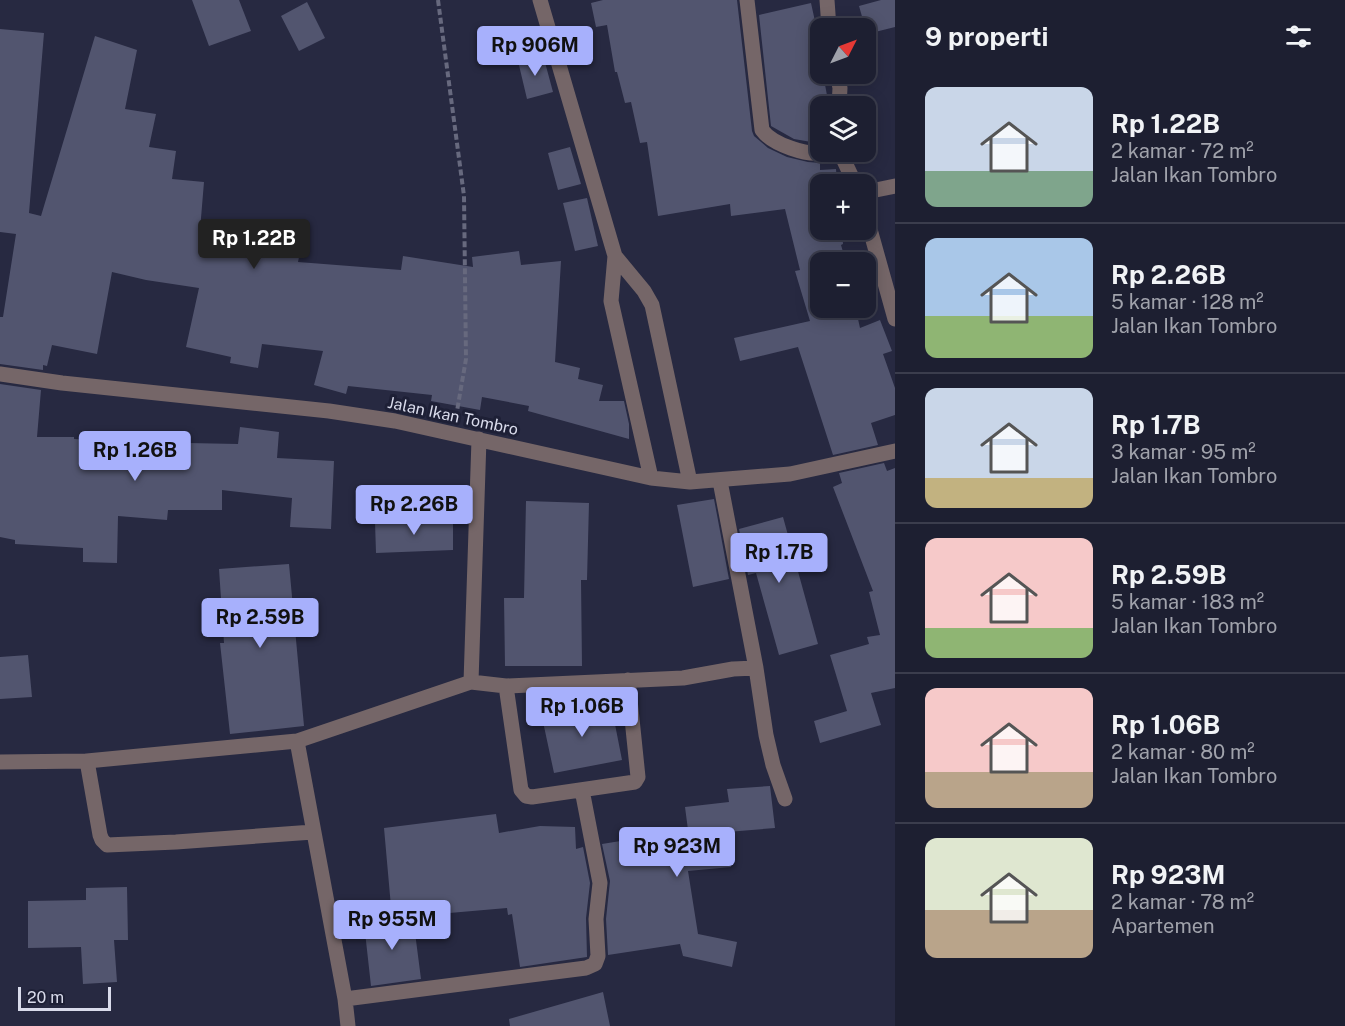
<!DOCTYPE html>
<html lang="id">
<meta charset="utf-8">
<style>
:root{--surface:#1d1f31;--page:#2a2c3d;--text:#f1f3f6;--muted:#a0a2ab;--line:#3b3d4d;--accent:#a7b0fc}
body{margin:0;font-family:"Public Sans",sans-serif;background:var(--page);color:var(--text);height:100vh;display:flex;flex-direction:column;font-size:22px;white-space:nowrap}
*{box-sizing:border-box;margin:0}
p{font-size:20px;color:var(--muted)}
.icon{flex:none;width:33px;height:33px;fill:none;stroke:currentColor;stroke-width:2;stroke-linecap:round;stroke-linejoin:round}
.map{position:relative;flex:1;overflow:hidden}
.side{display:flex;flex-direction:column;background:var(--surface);width:450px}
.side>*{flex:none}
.needle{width:39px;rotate:48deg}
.fabs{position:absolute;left:810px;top:18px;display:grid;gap:12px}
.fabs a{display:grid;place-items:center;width:66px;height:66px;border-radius:12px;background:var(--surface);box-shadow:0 3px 15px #0003,0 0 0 2px var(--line);font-size:30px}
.scale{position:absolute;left:18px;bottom:15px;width:93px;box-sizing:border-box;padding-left:6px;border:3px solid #d9dbeb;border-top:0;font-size:16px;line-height:21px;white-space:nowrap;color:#d9dbeb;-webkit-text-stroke:4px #1e2036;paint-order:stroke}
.price{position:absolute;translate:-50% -51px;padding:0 14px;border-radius:6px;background:var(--accent);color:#111;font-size:20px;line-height:39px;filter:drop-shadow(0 2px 3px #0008)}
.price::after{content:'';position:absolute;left:50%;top:36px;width:18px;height:14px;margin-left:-9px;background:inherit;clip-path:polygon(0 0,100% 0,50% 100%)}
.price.current{background:#222;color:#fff}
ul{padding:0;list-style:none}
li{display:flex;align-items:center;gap:18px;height:150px;padding:0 30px}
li+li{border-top:2px solid var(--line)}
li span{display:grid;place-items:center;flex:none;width:168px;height:120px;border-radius:12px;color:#555}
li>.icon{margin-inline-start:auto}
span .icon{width:72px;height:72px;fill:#fffc;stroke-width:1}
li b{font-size:26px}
h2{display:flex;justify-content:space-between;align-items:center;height:72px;padding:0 30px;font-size:26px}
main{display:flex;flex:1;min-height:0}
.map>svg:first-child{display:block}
.building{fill:#52556f}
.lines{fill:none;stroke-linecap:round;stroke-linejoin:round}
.path{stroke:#67697e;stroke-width:4;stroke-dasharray:6 3;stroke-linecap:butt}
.minor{stroke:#756668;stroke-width:15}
.labels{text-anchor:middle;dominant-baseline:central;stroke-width:6;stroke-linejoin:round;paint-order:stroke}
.street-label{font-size:16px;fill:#d9dbeb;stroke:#1e2036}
</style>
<main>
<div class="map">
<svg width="895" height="1026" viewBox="0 0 895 1026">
<rect width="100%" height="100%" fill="#272941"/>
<!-- building -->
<path class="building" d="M 192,0 L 239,0 L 251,31 L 209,46 Z
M 603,0 L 737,0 L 752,131 L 754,136 L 768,148 L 787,157 L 808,162 L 820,163 L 820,170 L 836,169 L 837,184 L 820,184 L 820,230 L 842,230 L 843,244 L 841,245 L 846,262 L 820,262 L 820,308 L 853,308 L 856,310 L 860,328 L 880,320 L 892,351 L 883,354 L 895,388 L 895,415 L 871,423 L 878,445 L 833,455 L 798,347 L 740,361 L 734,338 L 810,321 L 795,271 L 800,270 L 785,209 L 731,216 L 730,204 L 658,216 L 647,142 L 640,143 L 631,102 L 625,103 L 617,72 L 615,72 L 607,25 L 596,27 L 591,3 Z
M 881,0 L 895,0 L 895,27 L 867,34 L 859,6 Z
M 307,2 L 325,38 L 299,51 L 281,16 Z
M 811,3 L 820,44 L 818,44 L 820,74 L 823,74 L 829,106 L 820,106 L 820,143 L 817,143 L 794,139 L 771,126 L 759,15 Z
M 0,29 L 44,33 L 29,213 L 41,216 L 95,36 L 137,50 L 125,109 L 156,114 L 149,147 L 176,151 L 172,179 L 204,182 L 199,242 L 299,257 L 298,262 L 401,270 L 403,256 L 473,267 L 472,257 L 519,251 L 521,265 L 561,261 L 555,362 L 580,368 L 578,379 L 603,385 L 599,401 L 624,401 L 629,424 L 629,439 L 528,411 L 529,406 L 482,397 L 480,410 L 431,401 L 432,395 L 348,386 L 346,394 L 314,385 L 323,351 L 262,344 L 258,368 L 230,363 L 231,357 L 186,347 L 199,288 L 146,280 L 112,272 L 97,354 L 52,345 L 47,366 L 43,365 L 43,370 L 0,364 L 0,317 L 3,317 L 16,234 L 0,232 Z
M 543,55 L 553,92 L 527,99 L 518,61 Z
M 570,147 L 581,184 L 558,190 L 548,153 Z
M 587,198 L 598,246 L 575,251 L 563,203 Z
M 0,384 L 41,390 L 37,437 L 74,437 L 74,439 L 122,442 L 121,455 L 188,460 L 188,443 L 238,444 L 240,427 L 279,432 L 277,458 L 334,461 L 331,529 L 290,527 L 292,498 L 222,490 L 222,510 L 168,510 L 167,520 L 118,516 L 117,563 L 83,562 L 83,548 L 15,544 L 15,540 L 0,537 Z
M 884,463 L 887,471 L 895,468 L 895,688 L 871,693 L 881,725 L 820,743 L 814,721 L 847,711 L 830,655 L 869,644 L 867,637 L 880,635 L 869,592 L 873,591 L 833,487 L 842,483 L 839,473 Z
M 714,499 L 729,579 L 693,587 L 677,505 Z
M 526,501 L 589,503 L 587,580 L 581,580 L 582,666 L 505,666 L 504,598 L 524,598 Z
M 783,517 L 818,644 L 779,655 L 756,573 L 748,575 L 739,529 Z
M 453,519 L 453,550 L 376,553 L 375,522 Z
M 289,564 L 304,726 L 230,734 L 220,643 L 224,643 L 219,569 Z
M 28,655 L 32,697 L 0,699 L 0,657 Z
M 611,704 L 622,760 L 554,773 L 542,717 Z
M 770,786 L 775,828 L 727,832 L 731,867 L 688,871 L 698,934 L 737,942 L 732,967 L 683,956 L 680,944 L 608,955 L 606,919 L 610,881 L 602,844 L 688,830 L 685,807 L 729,802 L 727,789 Z
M 496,814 L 499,833 L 540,826 L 575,827 L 576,849 L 583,847 L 590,883 L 586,918 L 587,957 L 520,967 L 512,914 L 508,915 L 507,908 L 392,918 L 384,828 Z
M 127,887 L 128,940 L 114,940 L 117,982 L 83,984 L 81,947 L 28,948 L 28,901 L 86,900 L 86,888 Z
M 413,917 L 421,979 L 371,986 L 364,923 Z
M 603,992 L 610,1026 L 510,1026 L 509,1019 Z"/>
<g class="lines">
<!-- path -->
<path class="path" d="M 438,0 L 464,196 L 466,359 L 457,411"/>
<!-- minor -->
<path class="minor" d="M 540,0 L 615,256 L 611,301 L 651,478
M 747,0 L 762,130 C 772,144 808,157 825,152
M 827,0 L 829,28
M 837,74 L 840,88 L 839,106
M 840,152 L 855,184
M 866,192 L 895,186
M 866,215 L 895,319
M 615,256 L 644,291 L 652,305 L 690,482
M 0,374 L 62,383 L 329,411 L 395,421 L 651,478 L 690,482 L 790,474 L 895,451
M 756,668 L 766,735 L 773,765 L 785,799
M 471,682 L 479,439
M 506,686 L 521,790 L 526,796 L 532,797 L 635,782 L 638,777 L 628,680
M 297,741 L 345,999 L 348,1026
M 87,761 L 100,835 L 102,840 L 107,845 L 176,842 L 313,832
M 0,762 L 87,761 L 297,741 L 471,682 L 506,686 L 683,678 L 733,669 L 756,668 L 720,481
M 345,999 L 586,968 L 595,964 L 598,956 L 596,919 L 600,883 L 582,790"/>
</g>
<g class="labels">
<!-- street labels -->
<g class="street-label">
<text transform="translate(453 416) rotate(12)">Jalan Ikan Tombro</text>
</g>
</g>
</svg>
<div class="fabs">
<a><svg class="needle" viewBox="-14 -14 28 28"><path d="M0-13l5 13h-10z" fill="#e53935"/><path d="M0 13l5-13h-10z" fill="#a0a2ab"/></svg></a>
<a><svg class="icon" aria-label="layers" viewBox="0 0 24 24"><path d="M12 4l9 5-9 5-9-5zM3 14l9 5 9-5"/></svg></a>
<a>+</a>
<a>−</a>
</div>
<div class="scale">20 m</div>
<b class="price" style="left:535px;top:77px">Rp 906M</b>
<b class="price current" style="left:254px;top:270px">Rp 1.22B</b>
<b class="price" style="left:135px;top:482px">Rp 1.26B</b>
<b class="price" style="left:414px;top:536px">Rp 2.26B</b>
<b class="price" style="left:779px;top:584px">Rp 1.7B</b>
<b class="price" style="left:260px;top:649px">Rp 2.59B</b>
<b class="price" style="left:582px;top:738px">Rp 1.06B</b>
<b class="price" style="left:677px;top:878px">Rp 923M</b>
<b class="price" style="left:392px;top:951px">Rp 955M</b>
</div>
<section class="side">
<h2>9 properti<svg class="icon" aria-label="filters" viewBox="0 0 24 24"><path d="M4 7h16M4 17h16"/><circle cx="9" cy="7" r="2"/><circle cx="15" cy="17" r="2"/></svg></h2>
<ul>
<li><span style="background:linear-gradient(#c9d6e8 70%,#7fa58c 0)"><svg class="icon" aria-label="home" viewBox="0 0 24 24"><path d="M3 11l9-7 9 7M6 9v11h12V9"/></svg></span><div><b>Rp 1.22B</b><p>2 kamar · 72 m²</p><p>Jalan Ikan Tombro</p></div></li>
<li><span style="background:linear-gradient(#a9c7e8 65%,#8fb573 0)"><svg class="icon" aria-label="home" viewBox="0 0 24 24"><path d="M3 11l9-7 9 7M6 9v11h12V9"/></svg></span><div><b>Rp 2.26B</b><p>5 kamar · 128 m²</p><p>Jalan Ikan Tombro</p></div></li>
<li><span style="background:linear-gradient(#c9d6e8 75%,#c2b280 0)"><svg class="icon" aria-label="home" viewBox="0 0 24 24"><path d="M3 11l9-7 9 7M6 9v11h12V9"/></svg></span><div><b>Rp 1.7B</b><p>3 kamar · 95 m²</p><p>Jalan Ikan Tombro</p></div></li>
<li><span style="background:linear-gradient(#f6c9c9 75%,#8fb573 0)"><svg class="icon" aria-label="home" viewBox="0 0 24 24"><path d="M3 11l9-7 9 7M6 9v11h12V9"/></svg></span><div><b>Rp 2.59B</b><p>5 kamar · 183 m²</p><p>Jalan Ikan Tombro</p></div></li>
<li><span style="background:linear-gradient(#f6c9c9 70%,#b9a48a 0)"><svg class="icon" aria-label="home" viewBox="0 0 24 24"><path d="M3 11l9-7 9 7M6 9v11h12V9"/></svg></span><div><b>Rp 1.06B</b><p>2 kamar · 80 m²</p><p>Jalan Ikan Tombro</p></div></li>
<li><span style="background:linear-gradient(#dfe7d0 60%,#b9a48a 0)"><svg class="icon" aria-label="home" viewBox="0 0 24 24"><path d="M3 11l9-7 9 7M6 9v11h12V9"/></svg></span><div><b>Rp 923M</b><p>2 kamar · 78 m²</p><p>Apartemen</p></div></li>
</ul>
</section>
</main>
